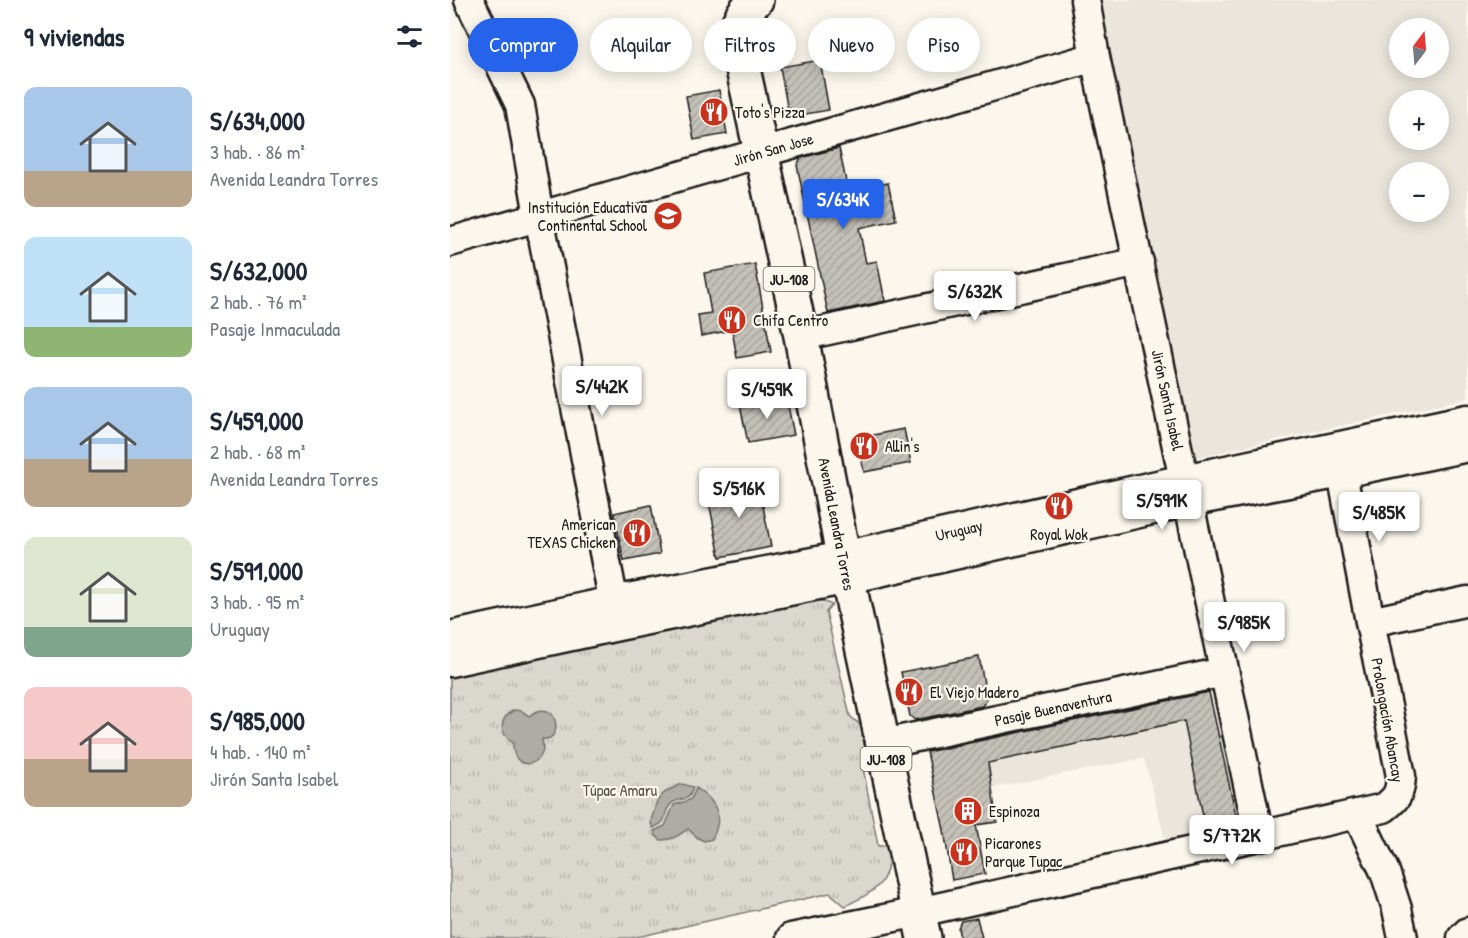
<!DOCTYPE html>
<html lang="es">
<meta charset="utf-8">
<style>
:root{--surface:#fff;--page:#f6f6f7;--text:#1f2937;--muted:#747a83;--accent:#2563eb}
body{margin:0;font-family:"Patrick Hand",sans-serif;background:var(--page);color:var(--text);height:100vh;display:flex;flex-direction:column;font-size:22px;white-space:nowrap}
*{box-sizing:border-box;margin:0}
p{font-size:20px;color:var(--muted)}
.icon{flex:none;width:33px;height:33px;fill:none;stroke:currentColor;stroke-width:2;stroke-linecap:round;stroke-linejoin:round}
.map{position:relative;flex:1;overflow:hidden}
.drawer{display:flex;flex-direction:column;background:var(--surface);width:450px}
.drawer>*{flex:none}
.guide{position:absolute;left:18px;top:18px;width:570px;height:54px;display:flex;gap:12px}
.needle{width:39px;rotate:16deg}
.controls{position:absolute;left:939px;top:18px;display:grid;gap:12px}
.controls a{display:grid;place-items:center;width:60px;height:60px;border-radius:50%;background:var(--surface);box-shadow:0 3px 15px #0003;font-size:30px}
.price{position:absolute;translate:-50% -51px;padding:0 14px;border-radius:6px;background:#fff;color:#222;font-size:20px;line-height:39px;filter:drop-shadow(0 2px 3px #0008)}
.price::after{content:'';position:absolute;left:50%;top:36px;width:18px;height:14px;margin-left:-9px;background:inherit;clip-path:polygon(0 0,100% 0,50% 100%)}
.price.active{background:var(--accent);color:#fff}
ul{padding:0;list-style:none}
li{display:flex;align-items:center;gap:18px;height:150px;padding:0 24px}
li span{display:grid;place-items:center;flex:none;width:168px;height:120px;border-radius:12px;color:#555}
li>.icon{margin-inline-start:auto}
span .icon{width:72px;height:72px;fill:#fffc;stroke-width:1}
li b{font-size:26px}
h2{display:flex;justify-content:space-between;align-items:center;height:72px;padding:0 24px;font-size:26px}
.pill{padding:0 21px;border-radius:27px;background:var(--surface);box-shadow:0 3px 15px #0003;font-size:21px;line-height:54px}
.pill.active{background:var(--accent);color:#fff}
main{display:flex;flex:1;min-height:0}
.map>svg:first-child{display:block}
.built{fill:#eae6dc;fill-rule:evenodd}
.grass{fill:url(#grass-tufts);stroke:#7b7a75;stroke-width:1.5}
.water{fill:#afaca5;stroke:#74726e;stroke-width:1.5}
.building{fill:url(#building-hatch);stroke:#1c1c1c;stroke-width:1.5}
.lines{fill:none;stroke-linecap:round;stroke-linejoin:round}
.minor-casing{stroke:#1c1c1c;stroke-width:33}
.major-casing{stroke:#1c1c1c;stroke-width:38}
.minor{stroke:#fbf7ec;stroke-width:28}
.major{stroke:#fbf7ec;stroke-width:33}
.labels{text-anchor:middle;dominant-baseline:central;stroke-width:4.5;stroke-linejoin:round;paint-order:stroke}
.shield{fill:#fbf7ec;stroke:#5f5e5a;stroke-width:1.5}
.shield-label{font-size:15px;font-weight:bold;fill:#1c1c1c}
.poi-label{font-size:16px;fill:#1c1c1c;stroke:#fbf7ec;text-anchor:start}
.street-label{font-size:16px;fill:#1c1c1c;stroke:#fbf7ec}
.park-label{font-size:16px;fill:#555451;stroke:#fbf7ec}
</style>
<main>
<section class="drawer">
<h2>9 viviendas<svg class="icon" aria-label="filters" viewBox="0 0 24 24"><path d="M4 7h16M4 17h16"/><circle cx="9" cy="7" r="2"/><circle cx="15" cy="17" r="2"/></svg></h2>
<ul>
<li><span style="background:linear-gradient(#a9c7e8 70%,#b9a48a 0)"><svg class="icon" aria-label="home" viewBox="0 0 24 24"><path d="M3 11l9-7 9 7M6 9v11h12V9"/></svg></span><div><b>S/634,000</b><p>3 hab. · 86 m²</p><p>Avenida Leandra Torres</p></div></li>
<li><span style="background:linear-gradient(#bfe0f5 75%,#8fb573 0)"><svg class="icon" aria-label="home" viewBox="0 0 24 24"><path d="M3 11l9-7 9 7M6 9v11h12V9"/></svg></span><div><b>S/632,000</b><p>2 hab. · 76 m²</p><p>Pasaje Inmaculada</p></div></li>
<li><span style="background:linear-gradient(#a9c7e8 60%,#b9a48a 0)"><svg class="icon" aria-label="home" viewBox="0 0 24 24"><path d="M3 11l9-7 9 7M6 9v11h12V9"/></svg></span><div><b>S/459,000</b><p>2 hab. · 68 m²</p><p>Avenida Leandra Torres</p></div></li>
<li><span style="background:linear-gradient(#dfe7d0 75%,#7fa58c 0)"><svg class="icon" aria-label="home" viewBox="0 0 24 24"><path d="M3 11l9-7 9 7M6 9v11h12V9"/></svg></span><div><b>S/591,000</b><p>3 hab. · 95 m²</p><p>Uruguay</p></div></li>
<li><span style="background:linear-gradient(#f6c9c9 60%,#b9a48a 0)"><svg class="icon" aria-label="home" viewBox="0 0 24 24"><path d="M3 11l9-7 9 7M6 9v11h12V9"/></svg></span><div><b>S/985,000</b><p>4 hab. · 140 m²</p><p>Jirón Santa Isabel</p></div></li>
</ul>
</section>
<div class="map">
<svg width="1018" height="938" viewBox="0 0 1018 938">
<defs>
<pattern id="grass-tufts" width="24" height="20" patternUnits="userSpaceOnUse" patternTransform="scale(1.5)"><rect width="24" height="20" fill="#dad7ce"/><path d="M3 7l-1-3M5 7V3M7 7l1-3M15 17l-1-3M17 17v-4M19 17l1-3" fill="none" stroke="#bab8b0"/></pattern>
<pattern id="building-hatch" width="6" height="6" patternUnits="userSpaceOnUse" patternTransform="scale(1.5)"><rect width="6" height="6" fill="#c3c0b8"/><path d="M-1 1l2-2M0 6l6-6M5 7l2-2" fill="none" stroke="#a7a49e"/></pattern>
</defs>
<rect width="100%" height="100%" fill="#fbf7ec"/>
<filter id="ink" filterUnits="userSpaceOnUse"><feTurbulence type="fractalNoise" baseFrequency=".0167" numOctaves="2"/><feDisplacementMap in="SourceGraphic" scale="12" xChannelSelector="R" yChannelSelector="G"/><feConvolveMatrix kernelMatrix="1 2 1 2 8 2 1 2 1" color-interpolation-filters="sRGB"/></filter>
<g filter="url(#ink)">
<!-- built -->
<path class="built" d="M 645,0 L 1018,0 L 1018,398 L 739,459 ZM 950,28 L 988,28 L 988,68 L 950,68 ZM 950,100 L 988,100 L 988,140 L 950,140 ZM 950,172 L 988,172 L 988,212 L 950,212 Z
M 757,682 L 787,820 L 781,828 L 715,839 L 694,758 L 487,799 L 475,742 Z"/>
<!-- grass -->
<path class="grass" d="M 363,597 L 382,605 L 376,612 L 400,716 L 416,730 L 420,751 L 413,768 L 428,846 L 439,846 C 440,884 427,890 395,906 L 380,893 L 183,938 L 0,938 L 0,676 Z"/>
<!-- water -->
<path class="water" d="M 64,710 C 71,710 74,712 79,716 C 107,694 116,742 92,739 C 92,742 93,746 93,749 C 91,767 62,772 63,743 C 49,733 48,719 64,710 Z
M 232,784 L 243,787 C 239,805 229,795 220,805 C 211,815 221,820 203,828 C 200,823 201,820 203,814 C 207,795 215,791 232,784 Z
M 246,788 C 267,801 274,817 262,839 L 254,841 L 248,838 L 238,829 C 227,836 226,839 211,840 L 206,836 L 204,831 L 215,826 L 224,805 C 237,800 241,804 246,788 Z"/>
<!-- building -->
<path class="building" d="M 370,60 L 379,110 L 350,115 L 337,106 L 330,67 Z
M 269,90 L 277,134 L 244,140 L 236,96 Z
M 389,148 L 398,191 L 438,183 L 446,220 L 409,228 L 416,263 L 427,261 L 435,301 L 378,313 L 347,165 L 351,158 Z
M 305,264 L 321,352 L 287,358 L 282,330 L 251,336 L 248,315 L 261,313 L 254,273 Z
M 336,396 L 344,435 L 298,443 L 290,405 Z
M 454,429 L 461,463 L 414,472 L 407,438 Z
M 308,481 L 321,547 L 270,557 L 257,492 Z
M 201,505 L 210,554 L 174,561 L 164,513 Z
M 529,657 L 537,699 L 532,706 L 465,720 L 460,716 L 451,672 Z
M 759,692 L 787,820 L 783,825 L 756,831 L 734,721 L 538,763 L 547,822 L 526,825 L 535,874 L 502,880 L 494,830 L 477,752 Z
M 527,918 L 532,938 L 510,938 L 508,928 L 511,921 Z"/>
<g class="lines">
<!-- minor casing -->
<g class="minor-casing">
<path id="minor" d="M 19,0 L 70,105 L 89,216 L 167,619
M 635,0 L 645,57 L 809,836
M 0,242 L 645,57
M 351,336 L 689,262
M 892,473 L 920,622
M 0,636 L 163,601 L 393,556 L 734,479 L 1018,419
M 0,662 L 168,626 L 398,579 L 738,502 L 892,473 L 1018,447
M 433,744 L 774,672
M 907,814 L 935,872 L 947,909 L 953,938
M 341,938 L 469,912 L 934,808 C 947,798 950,794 951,776 L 920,622 L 1018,601
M 1012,938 L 1018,932"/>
</g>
<!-- major casing -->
<g class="major-casing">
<path id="major" d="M 306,0 C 295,9 290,18 285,32 L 351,336 L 393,556 L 474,938"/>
</g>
<!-- minor -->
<use href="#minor" class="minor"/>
<!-- major -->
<use href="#major" class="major"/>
</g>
</g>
<!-- icons -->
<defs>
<g id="restaurant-disc" transform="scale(1.5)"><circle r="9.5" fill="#c8321e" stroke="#fbf7ec"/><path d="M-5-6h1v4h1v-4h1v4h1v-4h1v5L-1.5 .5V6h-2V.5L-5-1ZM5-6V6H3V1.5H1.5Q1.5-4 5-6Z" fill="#fff"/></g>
<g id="school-disc" transform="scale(1.5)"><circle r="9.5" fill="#c8321e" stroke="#fbf7ec"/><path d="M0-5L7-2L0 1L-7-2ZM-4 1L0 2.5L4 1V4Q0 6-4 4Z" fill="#fff"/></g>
<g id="building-disc" transform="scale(1.5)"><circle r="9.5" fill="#c8321e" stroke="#fbf7ec"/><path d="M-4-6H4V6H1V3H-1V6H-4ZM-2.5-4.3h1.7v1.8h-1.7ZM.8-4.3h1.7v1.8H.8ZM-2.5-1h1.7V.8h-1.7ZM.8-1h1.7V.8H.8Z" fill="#fff"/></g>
</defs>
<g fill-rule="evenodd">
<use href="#restaurant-disc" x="264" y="112"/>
<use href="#school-disc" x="218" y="216"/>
<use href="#restaurant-disc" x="282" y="320"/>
<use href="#restaurant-disc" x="414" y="446"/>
<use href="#restaurant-disc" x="609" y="506"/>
<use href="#restaurant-disc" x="187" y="533"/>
<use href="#restaurant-disc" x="459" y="692"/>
<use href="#building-disc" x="518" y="811"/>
<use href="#restaurant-disc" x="514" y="852"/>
</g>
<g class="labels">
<!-- shield labels -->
<g class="shield">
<rect x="313.5" y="267" width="51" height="24" rx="4.5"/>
<rect x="410.5" y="747" width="51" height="24" rx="4.5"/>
</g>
<g class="shield-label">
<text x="339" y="279">JU-108</text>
<text x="436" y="759">JU-108</text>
</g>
<!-- poi labels -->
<g class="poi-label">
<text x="285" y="112">Toto's Pizza</text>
<text x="197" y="207" text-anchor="end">Institución Educativa<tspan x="197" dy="18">Continental School</tspan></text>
<text x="303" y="320">Chifa Centro</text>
<text x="435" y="446">Allin's</text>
<text x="166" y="524" text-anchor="end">American<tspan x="166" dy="18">TEXAS Chicken</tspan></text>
<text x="609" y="534" text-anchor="middle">Royal Wok</text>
<text x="480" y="692">El Viejo Madero</text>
<text x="539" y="811">Espinoza</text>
<text x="535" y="843">Picarones<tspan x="535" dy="18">Parque Tupac</tspan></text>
</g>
<!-- street labels -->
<g class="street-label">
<text transform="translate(323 149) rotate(-16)">Jirón San Jose</text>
<text transform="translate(718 400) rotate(78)">Jirón Santa Isabel</text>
<text transform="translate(387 524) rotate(79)">Avenida Leandra Torres</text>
<text transform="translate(509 530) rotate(-13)">Uruguay</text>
<text transform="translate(603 708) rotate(-12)">Pasaje Buenaventura</text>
<text transform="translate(938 720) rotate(80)">Prolongación Abancay</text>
</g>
<!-- park labels -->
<g class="park-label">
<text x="170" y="790">Túpac Amaru</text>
</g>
</g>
</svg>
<div class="controls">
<a><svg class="needle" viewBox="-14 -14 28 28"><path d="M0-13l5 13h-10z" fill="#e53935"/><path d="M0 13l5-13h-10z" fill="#747a83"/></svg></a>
<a>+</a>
<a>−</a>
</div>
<b class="price active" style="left:393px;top:230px">S/634K</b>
<b class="price" style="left:525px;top:322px">S/632K</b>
<b class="price" style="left:152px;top:417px">S/442K</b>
<b class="price" style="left:317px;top:420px">S/459K</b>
<b class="price" style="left:289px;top:519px">S/516K</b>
<b class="price" style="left:712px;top:531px">S/591K</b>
<b class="price" style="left:929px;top:543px">S/485K</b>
<b class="price" style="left:794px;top:653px">S/985K</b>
<b class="price" style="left:782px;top:866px">S/772K</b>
<div class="guide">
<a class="pill active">Comprar</a>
<a class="pill">Alquilar</a>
<a class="pill">Filtros</a>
<a class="pill">Nuevo</a>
<a class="pill">Piso</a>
</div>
</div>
</main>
